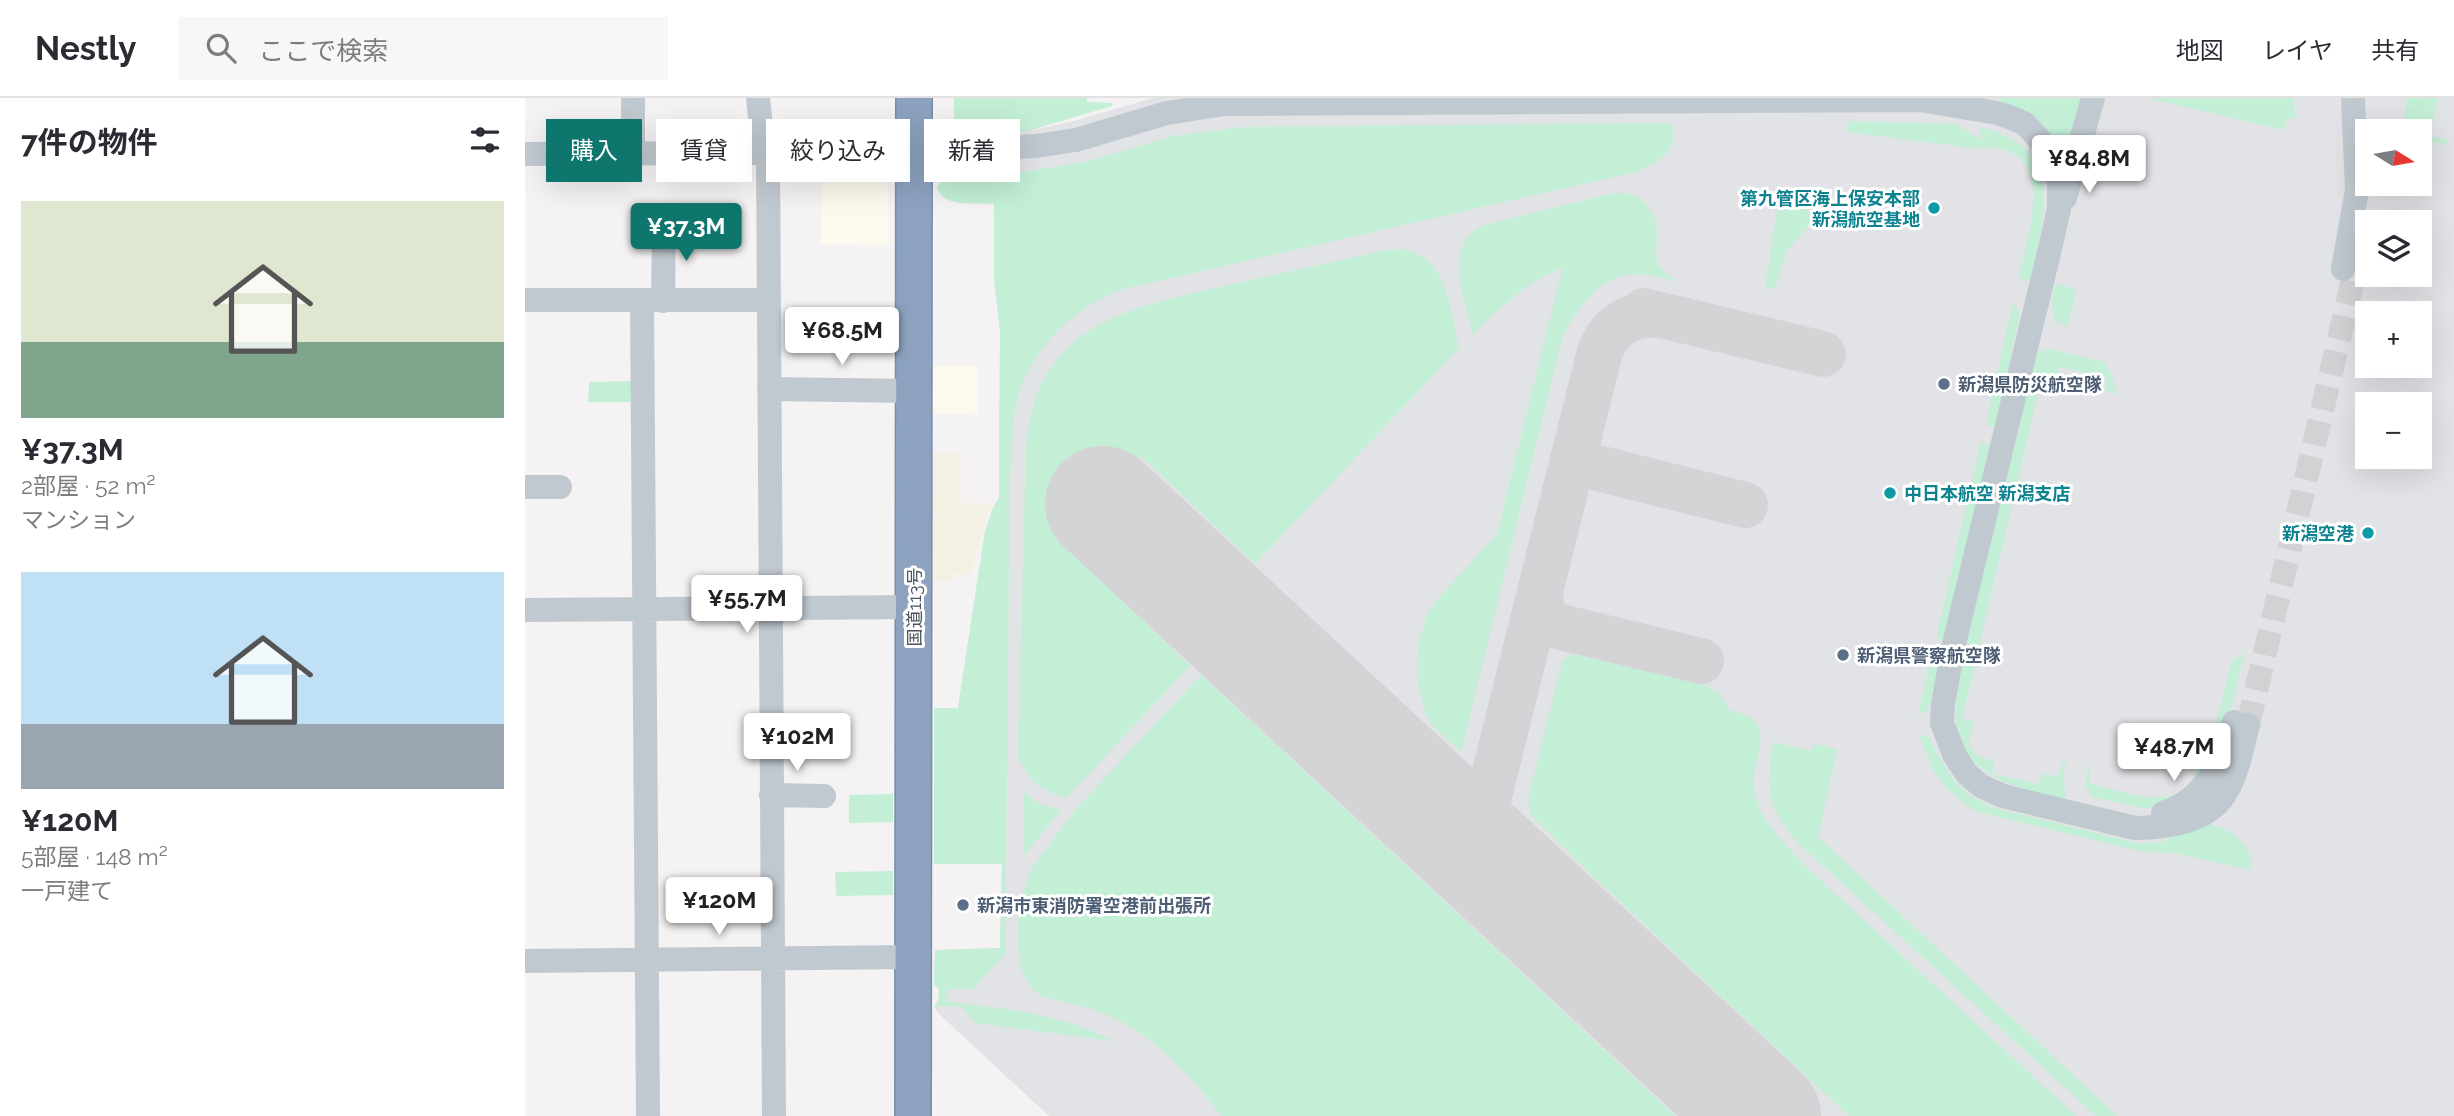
<!DOCTYPE html>
<html lang="ja">
<meta charset="utf-8">
<style>
:root{--surface:#fff;--page:#f7f7f7;--text:#2b2b33;--muted:#7c7c81;--line:#e1e1e2;--accent:#0f766e}
body{margin:0;font-family:Raleway,"Noto Sans JP",sans-serif;background:var(--page);color:var(--text);height:100vh;display:flex;flex-direction:column;font-size:26px;white-space:nowrap}
*{box-sizing:border-box;margin:0}
p{font-size:23px;color:var(--muted)}
.icon{flex:none;width:38px;height:38px;fill:none;stroke:currentColor;stroke-width:2;stroke-linecap:round;stroke-linejoin:round}
.map{position:relative;flex:1;overflow:hidden}
.sheet{display:flex;flex-direction:column;background:var(--surface);width:525px}
.sheet>*{flex:none}
.banner{position:absolute;left:21px;top:21px;width:665px;height:63px;display:flex;gap:14px}
.needle{width:46px;rotate:101deg}
.tools{position:absolute;left:1830px;top:21px;display:grid;gap:14px}
.tools a{display:grid;place-items:center;width:77px;height:77px;border-radius:0px;background:var(--surface);box-shadow:0 7px 28px #0002;font-size:35px}
.price{position:absolute;translate:-50% -60px;padding:0 16px;border-radius:7px;background:#fff;color:#222;font-size:23px;line-height:46px;filter:drop-shadow(0 2px 4px #0008)}
.price::after{content:'';position:absolute;left:50%;top:42px;width:21px;height:16px;margin-left:-10px;background:inherit;clip-path:polygon(0 0,100% 0,50% 100%)}
.price.active{background:var(--accent);color:#fff}
ul{padding:0;list-style:none}
li{display:grid;align-content:center;gap:14px;height:371px;padding:0 21px}
li span{display:grid;place-items:center;height:217px;border-radius:0px;color:#555}
li>.icon{margin-inline-start:auto}
span .icon{width:126px;height:126px;fill:#fffc;stroke-width:1}
li b{font-size:30px}
h2{display:flex;justify-content:space-between;align-items:center;height:84px;padding:0 21px;font-size:30px}
.pill{padding:0 24px;border-radius:0px;background:var(--surface);box-shadow:0 7px 28px #0002;font-size:24px;line-height:63px}
.pill.active{background:var(--accent);color:#fff}
header{display:flex;align-items:center;gap:42px;box-sizing:border-box;height:98px;padding:0 35px;background:var(--surface);border-bottom:2px solid var(--line)}
header strong{font-size:33px}
nav{display:flex;gap:38px;margin-inline-start:auto;font-size:24px}
.search{width:490px;height:63px;background:var(--page);display:flex;align-items:center;gap:18px;box-sizing:border-box;padding:0 24px;border-radius:0px;color:var(--muted);font-size:26px}
main{display:flex;flex:1;min-height:0}
.map>svg:first-child{display:block}
.commercial{fill:#fcf9ee}
.airport{fill:#e1e3e6;fill-rule:evenodd}
.green{fill:#c3efd6}
.sand{fill:#f4f0e4}
.lines{fill:none;stroke-linecap:round;stroke-linejoin:round}
.taxiway{stroke:#d4d4d7;stroke-width:46}
.runway{stroke:#d4d4d7;stroke-width:116}
.minor-tunnel{stroke:#d2d2d5;stroke-width:24;stroke-dasharray:24 12;stroke-linecap:butt}
.highway-casing{stroke:#778dab;stroke-width:38}
.minor{stroke:#c1c9d0;stroke-width:24}
.highway{stroke:#8ca2bf;stroke-width:35}
.culture-dot{fill:#0f9aa8;stroke:#fff;stroke-width:2.5}
.service-dot{fill:#5c6f8a;stroke:#fff;stroke-width:2.5}
.labels{text-anchor:middle;dominant-baseline:central;stroke-width:6;stroke-linejoin:round;paint-order:stroke}
.culture-label{font-size:18px;font-weight:bold;fill:#0d838f;stroke:#fff;text-anchor:end}
.service-label{font-size:18px;font-weight:bold;fill:#4e5e75;stroke:#fff;text-anchor:start}
.street-label{font-size:18px;fill:#4a545f;stroke:#fff}
</style>
<header>
<strong>Nestly</strong>
<div class="search"><svg class="icon" aria-label="search" viewBox="0 0 24 24"><circle cx="10" cy="10" r="6"/><path d="M15 15l6 6"/></svg>ここで検索</div>
<nav><a>地図</a><a>レイヤ</a><a>共有</a></nav>
</header>
<main>
<section class="sheet">
<h2>7件の物件<svg class="icon" aria-label="filters" viewBox="0 0 24 24"><path d="M4 7h16M4 17h16"/><circle cx="9" cy="7" r="2"/><circle cx="15" cy="17" r="2"/></svg></h2>
<ul>
<li><span style="background:linear-gradient(#dfe7d0 65%,#7fa58c 0)"><svg class="icon" aria-label="home" viewBox="0 0 24 24"><path d="M3 11l9-7 9 7M6 9v11h12V9"/></svg></span><div><b>¥37.3M</b><p>2部屋 · 52 m²</p><p>マンション</p></div></li>
<li><span style="background:linear-gradient(#bfe0f5 70%,#9aa5b1 0)"><svg class="icon" aria-label="home" viewBox="0 0 24 24"><path d="M3 11l9-7 9 7M6 9v11h12V9"/></svg></span><div><b>¥120M</b><p>5部屋 · 148 m²</p><p>一戸建て</p></div></li>
</ul>
</section>
<div class="map">
<svg width="1929" height="1018" viewBox="0 0 1929 1018">
<rect width="100%" height="100%" fill="#f4f2f2"/>
<!-- commercial -->
<path class="commercial" d="M 297,76 L 363,77 L 364,147 L 296,146 Z
M 400,268 L 453,268 L 453,315 L 400,316 Z"/>
<!-- airport -->
<path class="airport" d="M 628,0 L 1929,0 L 1929,1018 L 524,1018 L 414,916 L 409,909 L 414,900 L 414,892 L 409,886 L 410,852 L 475,850 L 477,766 L 409,766 L 409,610 L 433,610 L 460,433 L 468,410 L 474,400 L 475,232 L 469,181 L 469,106 L 430,103 L 429,33 L 503,33 L 549,23 ZM 1843,33 L 1895,33 L 1895,86 L 1843,86 ZM 1843,124 L 1895,124 L 1895,177 L 1843,177 ZM 1843,215 L 1895,215 L 1895,268 L 1843,268 ZM 1843,306 L 1895,306 L 1895,359 L 1843,359 Z"/>
<!-- green -->
<path class="green" d="M 429,0 L 562,0 L 562,4 L 588,5 L 587,8 L 503,33 L 429,33 Z
M 1474,0 L 1559,0 L 1542,62 L 1529,43 L 1472,4 Z
M 1622,0 L 1769,0 L 1770,21 L 1761,20 L 1759,32 Z
M 1882,0 L 1913,0 L 1904,38 L 1922,42 L 1921,47 L 1903,43 L 1902,49 L 1895,48 L 1895,33 L 1879,33 Z
M 1323,23 L 1431,26 L 1456,42 L 1455,29 C 1541,49 1520,117 1505,182 L 1497,183 L 1495,176 C 1505,125 1535,42 1449,50 L 1322,34 Z
M 1145,25 C 1157,52 1132,65 1111,74 L 594,192 C 547,211 504,253 492,303 C 486,327 487,354 485,378 L 480,856 L 448,891 L 423,891 L 423,904 C 484,911 532,915 589,943 L 451,925 L 435,908 L 409,909 L 413,904 L 414,892 L 409,886 L 410,852 L 475,850 L 477,766 L 409,766 L 409,610 L 433,610 L 460,433 L 468,410 L 474,400 L 475,232 L 469,181 L 469,106 C 452,104 419,111 412,90 L 421,75 L 492,75 L 564,63 L 648,38 L 718,29 Z
M 1255,92 L 1261,93 L 1291,120 L 1261,154 L 1250,191 L 1240,190 Z
M 1089,95 C 1114,92 1132,111 1132,135 C 1132,144 1128,154 1132,163 C 1135,172 1144,177 1151,183 C 1139,180 1126,176 1113,176 C 1075,174 1052,211 1037,240 L 936,654 L 909,629 L 901,616 L 892,583 L 892,554 L 901,519 L 911,503 L 972,436 L 1038,169 C 1004,183 974,210 948,236 C 940,203 917,146 959,127 Z
M 879,151 C 924,162 925,212 934,250 L 730,466 L 616,358 L 538,446 L 665,568 L 541,700 C 516,693 502,682 493,658 L 501,353 C 508,227 602,210 704,187 C 756,175 809,164 861,152 Z
M 1530,186 L 1551,191 L 1543,229 L 1530,222 L 1527,204 Z
M 1488,204 L 1495,215 L 1470,330 L 1461,327 Z
M 1524,251 L 1579,264 L 1587,277 L 1592,296 L 1579,293 L 1581,279 L 1534,269 L 1530,281 L 1517,278 L 1437,621 L 1448,623 L 1444,646 L 1451,658 L 1469,663 L 1467,676 L 1514,686 L 1517,675 L 1534,679 L 1537,663 L 1542,664 L 1538,675 L 1541,698 L 1536,704 C 1491,689 1431,676 1431,618 C 1431,601 1434,585 1436,569 L 1508,264 L 1514,254 Z
M 110,283 L 110,304 L 63,304 L 64,284 Z
M 1456,344 L 1466,347 L 1420,542 L 1411,540 Z
M 1717,552 L 1720,553 L 1704,619 L 1679,680 L 1632,709 L 1617,710 L 1568,699 L 1560,688 L 1564,668 L 1566,668 L 1564,685 C 1592,692 1652,716 1668,680 C 1675,665 1677,644 1681,628 L 1690,629 L 1706,564 L 1716,557 Z
M 1046,556 L 1179,586 L 1194,595 L 1204,612 C 1263,624 1219,662 1231,700 C 1238,726 1262,747 1279,767 L 1551,1018 L 1324,1018 L 1074,784 L 1005,716 L 1003,702 L 1033,581 L 1038,563 Z
M 1407,557 L 1416,559 L 1403,613 L 1393,616 Z
M 676,577 L 1150,1018 L 696,1018 C 669,980 629,938 587,919 C 565,909 541,904 518,899 L 509,893 L 501,880 L 495,869 L 494,857 L 492,819 L 498,793 L 508,768 L 550,712 Z
M 1394,637 L 1405,639 L 1411,654 L 1429,683 L 1444,697 L 1465,709 L 1615,746 L 1636,744 L 1684,726 C 1702,729 1732,750 1726,772 L 1649,755 L 1614,753 L 1449,713 L 1421,690 L 1408,672 Z
M 1249,644 L 1286,653 L 1289,646 L 1312,651 L 1293,739 L 1592,1018 L 1571,1018 L 1271,743 C 1243,709 1239,687 1249,644 Z
M 498,693 L 515,706 L 536,712 L 502,754 L 498,755 Z
M 368,696 L 368,724 L 324,725 L 324,697 Z
M 368,773 L 368,797 L 311,798 L 310,774 Z"/>
<!-- sand -->
<path class="sand" d="M 436,355 L 436,405 L 468,405 L 463,413 L 446,477 L 428,475 L 427,482 L 399,483 L 400,356 Z"/>
<g class="lines">
<!-- taxiway -->
<path class="taxiway" d="M 1119,213 L 1298,256
M 1055,335 C 1051,348 1053,359 1065,368 L 1220,407
M 1015,495 L 1016,515 L 1028,527 L 1176,563
M 995,794 C 978,774 956,755 957,726 L 1075,253 C 1087,226 1105,215 1135,217"/>
<!-- runway -->
<path class="runway" d="M 578,406 L 1238,1018"/>
<!-- minor-tunnel -->
<path class="minor-tunnel" d="M 1723,627 L 1830,173"/>
<!-- highway casing -->
<g class="highway-casing">
<path id="highway" d="M 388,1018 L 389,0"/>
</g>
<!-- minor -->
<path class="minor" d="M 108,0 L 108,55
M 233,0 L 239,55
M 1395,2 L 1472,15 L 1487,20 L 1500,26 L 1515,42 L 1525,56 L 1534,84 L 1534,111 L 1523,159 L 1428,550 L 1418,606 L 1417,625 L 1430,658 L 1442,676 L 1456,688 L 1478,698 L 1610,730 C 1641,730 1683,724 1700,696 C 1713,676 1717,649 1723,627
M 243,55 L 249,1018
M 0,56 L 390,54 L 511,48 L 551,42 L 642,15 L 700,6 L 1395,2 L 1410,0
M 1540,100 L 1568,0
M 1818,171 L 1832,92 L 1828,0
M 0,202 L 243,202
M 117,203 L 123,1018
M 138,203 L 139,127
M 244,291 L 389,293
M 0,389 L 35,389
M 0,512 L 390,509
M 246,697 L 299,698
M 1638,715 C 1680,702 1697,664 1709,624
M 0,863 L 389,859"/>
<!-- highway -->
<use href="#highway" class="highway"/>
</g>
<!-- markers -->
<g class="culture-dot">
<circle cx="1409" cy="110" r="7"/>
<circle cx="1365" cy="395" r="7"/>
<circle cx="1843" cy="435" r="7"/>
</g>
<g class="service-dot">
<circle cx="1419" cy="286" r="7"/>
<circle cx="1318" cy="557" r="7"/>
<circle cx="438" cy="807" r="7"/>
</g>
<g class="labels">
<!-- culture labels -->
<g class="culture-label">
<text x="1395" y="100">第九管区海上保安本部<tspan x="1395" dy="21">新潟航空基地</tspan></text>
<text x="1379" y="395" text-anchor="start">中日本航空 新潟支店</text>
<text x="1829" y="435">新潟空港</text>
</g>
<!-- service labels -->
<g class="service-label">
<text x="1433" y="286">新潟県防災航空隊</text>
<text x="1332" y="557">新潟県警察航空隊</text>
<text x="452" y="807">新潟市東消防署空港前出張所</text>
</g>
<!-- street labels -->
<g class="street-label">
<text transform="translate(389 509) rotate(-90)">国道113号</text>
</g>
</g>
</svg>
<div class="tools">
<a><svg class="needle" viewBox="-14 -14 28 28"><path d="M0-13l5 13h-10z" fill="#e53935"/><path d="M0 13l5-13h-10z" fill="#7c7c81"/></svg></a>
<a><svg class="icon" aria-label="layers" viewBox="0 0 24 24"><path d="M12 4l9 5-9 5-9-5zM3 14l9 5 9-5"/></svg></a>
<a>+</a>
<a>−</a>
</div>
<b class="price" style="left:1564px;top:97px">¥84.8M</b>
<b class="price active" style="left:161px;top:165px">¥37.3M</b>
<b class="price" style="left:317px;top:269px">¥68.5M</b>
<b class="price" style="left:222px;top:537px">¥55.7M</b>
<b class="price" style="left:272px;top:675px">¥102M</b>
<b class="price" style="left:1649px;top:685px">¥48.7M</b>
<b class="price" style="left:194px;top:839px">¥120M</b>
<div class="banner">
<a class="pill active">購入</a>
<a class="pill">賃貸</a>
<a class="pill">絞り込み</a>
<a class="pill">新着</a>
</div>
</div>
</main>
